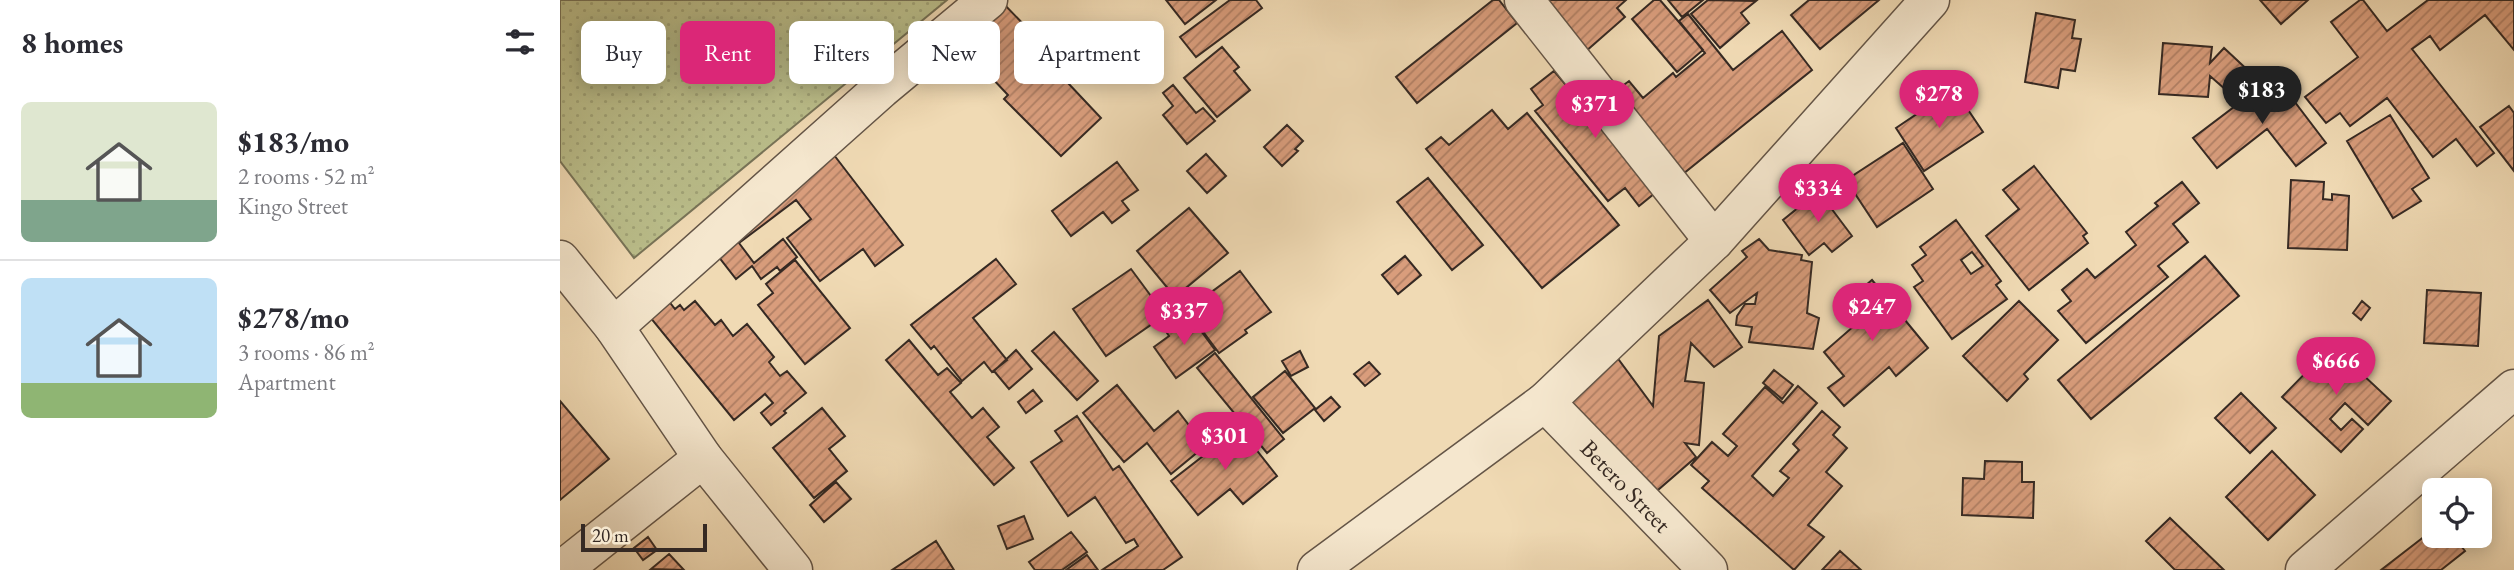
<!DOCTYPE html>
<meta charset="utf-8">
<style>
:root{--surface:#fff;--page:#f7f7f7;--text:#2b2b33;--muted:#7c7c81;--line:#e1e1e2;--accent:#db2777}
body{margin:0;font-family:"EB Garamond",serif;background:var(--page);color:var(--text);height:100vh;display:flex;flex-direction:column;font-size:26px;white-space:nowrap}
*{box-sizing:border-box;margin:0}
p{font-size:23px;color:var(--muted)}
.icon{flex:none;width:38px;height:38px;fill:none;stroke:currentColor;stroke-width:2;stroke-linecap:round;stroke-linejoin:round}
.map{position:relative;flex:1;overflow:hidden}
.side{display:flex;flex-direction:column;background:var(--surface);width:560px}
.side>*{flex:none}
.hud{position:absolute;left:21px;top:21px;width:665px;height:63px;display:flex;gap:14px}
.fabs{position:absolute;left:1862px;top:478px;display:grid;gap:14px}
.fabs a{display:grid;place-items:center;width:70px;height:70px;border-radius:10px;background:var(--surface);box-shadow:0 4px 18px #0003;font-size:35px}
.scale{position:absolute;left:21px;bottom:18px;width:126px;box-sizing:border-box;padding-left:7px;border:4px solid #352923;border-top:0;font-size:19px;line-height:24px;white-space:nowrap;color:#352923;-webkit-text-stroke:5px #f5e7ce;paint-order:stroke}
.price{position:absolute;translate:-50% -60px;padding:0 16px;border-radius:24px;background:var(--accent);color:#fff;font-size:23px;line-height:46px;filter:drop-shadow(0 2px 4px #0008)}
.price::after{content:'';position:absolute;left:50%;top:42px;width:21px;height:16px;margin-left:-10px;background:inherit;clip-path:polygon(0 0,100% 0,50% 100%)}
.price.selected{background:#222;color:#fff}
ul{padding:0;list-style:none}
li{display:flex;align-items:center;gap:21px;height:175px;padding:0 21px}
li+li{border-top:2px solid var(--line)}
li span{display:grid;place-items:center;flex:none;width:196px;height:140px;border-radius:10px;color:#555}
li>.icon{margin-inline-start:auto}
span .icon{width:84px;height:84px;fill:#fffc;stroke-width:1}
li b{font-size:30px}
h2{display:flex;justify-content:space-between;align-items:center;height:84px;padding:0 21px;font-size:30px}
.tag{padding:0 24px;border-radius:10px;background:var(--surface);box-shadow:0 4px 18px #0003;font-size:24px;line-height:63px}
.tag.selected{background:var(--accent);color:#fff}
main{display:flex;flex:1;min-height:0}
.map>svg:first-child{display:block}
.grass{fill:url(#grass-dots);stroke:#787458;stroke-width:2}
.building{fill:url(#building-hatch);stroke:#352923;stroke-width:2;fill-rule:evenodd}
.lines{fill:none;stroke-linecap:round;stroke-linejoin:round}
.minor-casing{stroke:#645547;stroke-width:41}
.tertiary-casing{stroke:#645547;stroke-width:41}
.minor{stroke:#f5e7ce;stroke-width:38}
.tertiary{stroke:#f5e7ce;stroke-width:38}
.labels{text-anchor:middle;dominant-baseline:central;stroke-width:6;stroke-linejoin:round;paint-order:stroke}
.street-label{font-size:24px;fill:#352923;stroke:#f5e7ce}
</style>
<main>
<section class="side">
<h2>8 homes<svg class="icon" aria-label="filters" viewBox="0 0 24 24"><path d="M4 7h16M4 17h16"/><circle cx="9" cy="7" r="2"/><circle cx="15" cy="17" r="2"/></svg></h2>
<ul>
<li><span style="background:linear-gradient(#dfe7d0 70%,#7fa58c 0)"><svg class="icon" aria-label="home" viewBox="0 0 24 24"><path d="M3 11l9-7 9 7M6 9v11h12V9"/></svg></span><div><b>$183/mo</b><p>2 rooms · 52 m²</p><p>Kingo Street</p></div></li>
<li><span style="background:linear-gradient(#bfe0f5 75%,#8fb573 0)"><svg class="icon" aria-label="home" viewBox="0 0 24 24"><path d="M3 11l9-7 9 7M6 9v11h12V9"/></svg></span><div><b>$278/mo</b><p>3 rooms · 86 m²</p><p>Apartment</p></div></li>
</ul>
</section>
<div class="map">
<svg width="1954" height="570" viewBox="0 0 1954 570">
<defs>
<pattern id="grass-dots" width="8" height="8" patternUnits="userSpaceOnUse" patternTransform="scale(1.75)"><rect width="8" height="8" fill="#bbbf8c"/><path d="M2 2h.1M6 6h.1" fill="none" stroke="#a1a478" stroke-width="1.8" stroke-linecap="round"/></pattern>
<pattern id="building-hatch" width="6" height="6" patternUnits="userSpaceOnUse" patternTransform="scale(1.75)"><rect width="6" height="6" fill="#d99d7c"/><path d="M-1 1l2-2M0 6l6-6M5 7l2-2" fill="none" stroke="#b18065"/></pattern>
</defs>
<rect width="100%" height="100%" fill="#f0dab4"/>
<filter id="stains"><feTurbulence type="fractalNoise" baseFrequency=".00286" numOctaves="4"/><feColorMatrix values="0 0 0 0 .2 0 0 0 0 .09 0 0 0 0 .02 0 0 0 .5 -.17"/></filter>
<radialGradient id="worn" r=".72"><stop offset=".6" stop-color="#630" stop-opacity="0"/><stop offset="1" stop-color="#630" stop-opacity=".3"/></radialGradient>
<!-- grass -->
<path class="grass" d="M 0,0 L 387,0 L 74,258 L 0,161 Z"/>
<!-- building -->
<path class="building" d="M 440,0 L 497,59 L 491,65 L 541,118 L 501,156 L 444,99 L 448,95 L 397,41 Z
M 606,0 L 656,0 L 625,24 Z
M 670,0 L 696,0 L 702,8 L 636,57 L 620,37 Z
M 933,0 L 939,0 L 957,23 L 857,103 L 836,77 Z
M 981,0 L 1066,0 L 1057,8 L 1065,17 L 1025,52 Z
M 1094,0 L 1100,0 L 1143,50 L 1117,72 L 1072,19 Z
M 1108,0 L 1143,0 L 1122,17 Z
M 1148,0 L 1196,1 L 1181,13 L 1189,23 L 1160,48 L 1131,14 Z
M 1249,0 L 1319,0 L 1260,49 L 1231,15 Z
M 1700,0 L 1748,0 L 1721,24 Z
M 1800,0 L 1803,0 L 1827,31 L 1868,0 L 1954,0 L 1954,50 L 1925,15 L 1880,50 L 1870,36 L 1852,49 L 1934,153 L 1917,166 L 1896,139 L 1873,157 L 1827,98 L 1790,126 L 1780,113 L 1766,123 L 1745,97 L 1798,57 L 1771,22 Z
M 1476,13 L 1515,20 L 1512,38 L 1521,39 L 1515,71 L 1501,69 L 1498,88 L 1465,82 Z
M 1128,14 L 1173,70 L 1222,31 L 1252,70 L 1113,182 L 1045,99 L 1069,81 L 1083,98 L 1113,73 L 1116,77 L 1145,53 L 1119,21 Z
M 1603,43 L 1652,47 L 1650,63 L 1664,48 L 1693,75 L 1673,96 L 1650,76 L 1648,97 L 1599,94 Z
M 662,47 L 679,67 L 674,71 L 690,90 L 657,117 L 624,78 Z
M 994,71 L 1006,85 L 1017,76 L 1106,184 L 1079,206 L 1065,188 L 1048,201 L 975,111 L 983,105 L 971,89 Z
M 1715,76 L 1766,143 L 1736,166 L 1707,129 L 1657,168 L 1633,138 Z
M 613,85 L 636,113 L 643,108 L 655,121 L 627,144 L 603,115 L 613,106 L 603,93 Z
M 1394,89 L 1423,132 L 1364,171 L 1336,128 Z
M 1949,106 L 1954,113 L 1954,171 L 1920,127 Z
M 932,110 L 948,129 L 967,113 L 1059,225 L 982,288 L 866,149 L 881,137 L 889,145 Z
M 1830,115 L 1869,178 L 1852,189 L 1861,201 L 1833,218 L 1787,141 Z
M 727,125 L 743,141 L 735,149 L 738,151 L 722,166 L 704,147 Z
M 1343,143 L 1373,189 L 1317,227 L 1286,180 Z
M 646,154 L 666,176 L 647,193 L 627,171 Z
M 274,155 L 343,245 L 315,266 L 303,249 L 260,281 L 227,238 L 251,219 L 236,200 L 179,243 L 194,263 L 223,239 L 237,257 L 220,271 L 217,267 L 201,279 L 192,266 L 176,279 L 151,247 Z
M 557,162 L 578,190 L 562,201 L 569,210 L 552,223 L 543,212 L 511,236 L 492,211 Z
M 1474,166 L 1527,233 L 1523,236 L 1528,243 L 1469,290 L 1426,236 L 1459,209 L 1443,190 Z
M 868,178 L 923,245 L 892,270 L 837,202 Z
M 1731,180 L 1764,182 L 1763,199 L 1772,200 L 1772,194 L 1789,196 L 1787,250 L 1728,248 Z
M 1622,182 L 1639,203 L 1613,224 L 1628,242 L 1598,266 L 1608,277 L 1526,343 L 1498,311 L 1511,301 L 1502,290 L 1527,269 L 1535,278 L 1576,245 L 1566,232 L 1598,206 L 1595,203 Z
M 1264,187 L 1278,203 L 1271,208 L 1292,236 L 1272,252 L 1264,243 L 1249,255 L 1223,220 Z
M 629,208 L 668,253 L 615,297 L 577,251 Z
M 1396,220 L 1441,281 L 1436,285 L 1447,299 L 1392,339 L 1354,287 L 1363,281 L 1352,265 L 1366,255 L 1360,247 ZM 1412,252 L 1423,266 L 1411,274 L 1401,260 Z
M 1199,239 L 1209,250 L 1242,255 L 1241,260 L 1252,262 L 1247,313 L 1259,318 L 1253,349 L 1189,342 L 1192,327 L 1176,325 L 1177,316 L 1185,304 L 1195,304 L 1197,293 L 1170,313 L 1150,290 L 1187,257 L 1182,251 Z
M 845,256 L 861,275 L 838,294 L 822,275 Z
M 1645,256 L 1679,296 L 1531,419 L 1498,380 Z
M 436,259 L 456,284 L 413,318 L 447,360 L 432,372 L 424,362 L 402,381 L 374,346 L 371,349 L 351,325 Z
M 235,260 L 290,328 L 245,364 L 198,305 L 213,293 L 206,284 Z
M 571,269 L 605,315 L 546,356 L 513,309 Z
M 680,271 L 711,312 L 685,330 L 687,333 L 659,353 L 627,310 Z
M 1312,280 L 1368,348 L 1336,376 L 1329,367 L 1284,406 L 1268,388 L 1284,376 L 1264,352 L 1294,326 L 1279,308 Z
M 1867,290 L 1921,293 L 1918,346 L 1864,343 Z
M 104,295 L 115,309 L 120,305 L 124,310 L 135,301 L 155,325 L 161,320 L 173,336 L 187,324 L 214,357 L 209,362 L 220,376 L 227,371 L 246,393 L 224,411 L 226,413 L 211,425 L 201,413 L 213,403 L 205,394 L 174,420 L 85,311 Z
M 1148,300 L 1182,347 L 1154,367 L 1131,343 L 1125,381 L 1144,383 L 1139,445 L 1125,443 L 1136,457 L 1091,496 L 1003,400 L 1056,356 L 1093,406 L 1099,336 Z
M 1459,301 L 1498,340 L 1464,374 L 1468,379 L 1447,401 L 1403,356 Z
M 1802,301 L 1810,308 L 1801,320 L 1793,313 Z
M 630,316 L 655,350 L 616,378 L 594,347 L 609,336 L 607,333 Z
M 494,332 L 538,381 L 517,400 L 472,351 Z
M 349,340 L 378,375 L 387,368 L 401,383 L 390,392 L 412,418 L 423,408 L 439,427 L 427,437 L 454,468 L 434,485 L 326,360 Z
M 1772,346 L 1831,401 L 1808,425 L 1785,403 L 1770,419 L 1781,430 L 1792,419 L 1803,429 L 1781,452 L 1722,397 Z
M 456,350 L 472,369 L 449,389 L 434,371 Z
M 740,351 L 748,367 L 731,376 L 722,361 Z
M 655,353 L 724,439 L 707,453 L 637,368 Z
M 809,362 L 820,374 L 805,386 L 794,374 Z
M 1214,370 L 1233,385 L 1222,399 L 1203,383 Z
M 725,371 L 755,408 L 723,433 L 693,397 Z
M 557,385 L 594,431 L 618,411 L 645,446 L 611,474 L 587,443 L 564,462 L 523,413 Z
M 1238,386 L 1257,403 L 1192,476 L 1213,496 L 1229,478 L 1220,471 L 1239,450 L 1233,444 L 1262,411 L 1280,427 L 1273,435 L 1287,448 L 1266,472 L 1282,486 L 1248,525 L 1264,537 L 1234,570 L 1142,488 L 1149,481 L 1131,465 L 1152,442 L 1168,456 L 1177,446 L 1163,434 L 1205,387 L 1223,403 Z
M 473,390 L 482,401 L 466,413 L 458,402 Z
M 1681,393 L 1716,428 L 1690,453 L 1655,418 Z
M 771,397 L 780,407 L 764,421 L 755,410 Z
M 0,401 L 49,459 L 0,500 Z
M 262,408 L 285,436 L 269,449 L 287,471 L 254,498 L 213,448 Z
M 517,416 L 553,470 L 559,466 L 622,557 L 603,570 L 542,570 L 578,546 L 574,539 L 566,543 L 535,497 L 508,516 L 471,462 L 502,441 L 495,431 Z
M 676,424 L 717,476 L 683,504 L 670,489 L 638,515 L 611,481 L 652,449 L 649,445 Z
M 1712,451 L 1755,495 L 1708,540 L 1666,497 Z
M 1425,461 L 1462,462 L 1462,482 L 1474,482 L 1473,518 L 1402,515 L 1403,478 L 1424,479 Z
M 276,482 L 291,499 L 264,522 L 250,505 Z
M 464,516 L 473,539 L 447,549 L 438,526 Z
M 1610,518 L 1664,570 L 1615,570 L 1586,541 Z
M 1874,529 L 1874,536 L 1893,536 L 1905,551 L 1881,570 L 1821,570 Z
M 511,532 L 527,552 L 502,570 L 475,570 L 469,562 Z
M 88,537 L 97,550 L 83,560 L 74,548 Z
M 376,541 L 394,570 L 332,570 Z
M 1280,551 L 1301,570 L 1262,570 Z
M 109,554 L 124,570 L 91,569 Z
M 527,555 L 538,570 L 506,570 Z"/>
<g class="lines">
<!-- minor casing -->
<g class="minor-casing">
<path id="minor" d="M 964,0 L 1154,241
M 54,327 L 321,89 L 428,0
M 985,402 L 1148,570
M 2,570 L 143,458
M 1745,570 L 1954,389"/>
</g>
<!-- tertiary casing -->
<g class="tertiary-casing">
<path id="tertiary" d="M 0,260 L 54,327 L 143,458 L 233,570
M 757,570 L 985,402 L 1154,241 L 1370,0"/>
</g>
<!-- minor -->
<use href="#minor" class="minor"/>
<!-- tertiary -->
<use href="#tertiary" class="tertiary"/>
</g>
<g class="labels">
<!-- street labels -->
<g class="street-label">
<text transform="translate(1066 486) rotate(46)">Betero Street</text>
</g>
</g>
<rect width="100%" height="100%" filter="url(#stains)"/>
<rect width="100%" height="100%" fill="url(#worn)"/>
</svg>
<div class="fabs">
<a><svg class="icon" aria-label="locate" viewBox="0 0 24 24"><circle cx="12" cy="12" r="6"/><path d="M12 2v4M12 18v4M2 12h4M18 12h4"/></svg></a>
</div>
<div class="scale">20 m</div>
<b class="price selected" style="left:1702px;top:126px">$183</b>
<b class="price" style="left:1379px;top:130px">$278</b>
<b class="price" style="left:1035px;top:140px">$371</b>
<b class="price" style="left:1258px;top:224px">$334</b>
<b class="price" style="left:1312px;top:343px">$247</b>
<b class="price" style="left:624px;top:347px">$337</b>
<b class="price" style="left:1776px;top:397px">$666</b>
<b class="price" style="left:665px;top:472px">$301</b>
<div class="hud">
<a class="tag">Buy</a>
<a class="tag selected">Rent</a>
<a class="tag">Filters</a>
<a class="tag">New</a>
<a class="tag">Apartment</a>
</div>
</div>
</main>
